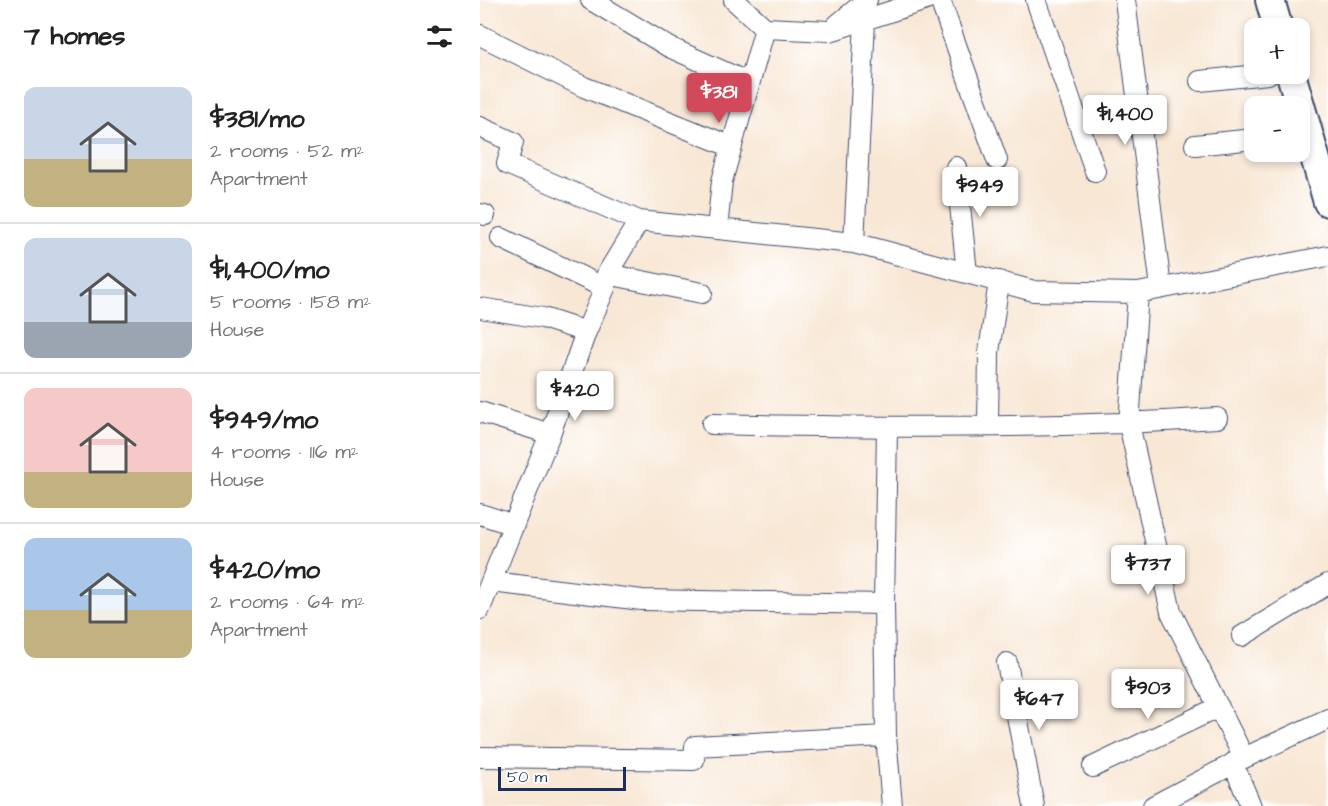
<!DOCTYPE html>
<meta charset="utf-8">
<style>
:root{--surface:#fff;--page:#f6f6f6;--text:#222;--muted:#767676;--line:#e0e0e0;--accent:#d1495b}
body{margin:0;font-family:"Architects Daughter",sans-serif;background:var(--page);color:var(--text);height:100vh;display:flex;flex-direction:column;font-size:22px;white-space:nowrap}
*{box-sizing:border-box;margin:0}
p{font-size:20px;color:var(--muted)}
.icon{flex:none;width:33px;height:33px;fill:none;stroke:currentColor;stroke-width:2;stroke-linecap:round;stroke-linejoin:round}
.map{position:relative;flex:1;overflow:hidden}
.sheet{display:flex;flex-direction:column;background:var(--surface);width:480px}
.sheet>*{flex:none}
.tools{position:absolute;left:764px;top:18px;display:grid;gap:12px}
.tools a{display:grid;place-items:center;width:66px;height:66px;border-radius:12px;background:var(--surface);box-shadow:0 3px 9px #0003;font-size:30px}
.scale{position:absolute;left:18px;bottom:15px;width:128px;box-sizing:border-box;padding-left:6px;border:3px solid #1b2f5e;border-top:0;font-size:16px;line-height:21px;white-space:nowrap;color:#1b2f5e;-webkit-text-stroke:4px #fff;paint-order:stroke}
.price{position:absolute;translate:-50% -51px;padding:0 14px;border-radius:6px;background:#fff;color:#222;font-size:20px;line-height:39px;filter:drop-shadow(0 2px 3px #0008)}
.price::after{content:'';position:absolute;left:50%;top:36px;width:18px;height:14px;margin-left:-9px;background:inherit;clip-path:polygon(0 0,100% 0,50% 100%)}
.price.selected{background:var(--accent);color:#fff}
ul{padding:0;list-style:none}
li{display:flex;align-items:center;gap:18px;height:150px;padding:0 24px}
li+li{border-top:2px solid var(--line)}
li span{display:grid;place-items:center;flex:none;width:168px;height:120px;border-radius:12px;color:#555}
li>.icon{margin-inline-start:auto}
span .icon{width:72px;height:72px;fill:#fffc;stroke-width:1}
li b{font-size:26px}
h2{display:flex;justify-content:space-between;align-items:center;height:72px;padding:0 24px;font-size:26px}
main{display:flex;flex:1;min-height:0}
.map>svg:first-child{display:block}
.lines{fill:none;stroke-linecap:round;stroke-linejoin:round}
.minor-casing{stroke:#3c4b70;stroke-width:22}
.secondary-casing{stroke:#3c4b70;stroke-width:32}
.minor{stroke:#fff;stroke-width:20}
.secondary{stroke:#fff;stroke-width:28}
</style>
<main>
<section class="sheet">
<h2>7 homes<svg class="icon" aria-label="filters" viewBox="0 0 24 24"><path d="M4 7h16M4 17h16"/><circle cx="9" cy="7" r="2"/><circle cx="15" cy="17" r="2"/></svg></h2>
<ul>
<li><span style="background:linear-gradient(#c9d6e8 60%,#c2b280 0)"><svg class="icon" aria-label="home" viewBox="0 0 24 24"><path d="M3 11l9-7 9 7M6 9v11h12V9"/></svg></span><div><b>$381/mo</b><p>2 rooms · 52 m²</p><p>Apartment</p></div></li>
<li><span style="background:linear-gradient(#c9d6e8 70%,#9aa5b1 0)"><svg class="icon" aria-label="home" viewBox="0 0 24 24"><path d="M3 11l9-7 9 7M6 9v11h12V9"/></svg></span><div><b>$1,400/mo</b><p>5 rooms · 158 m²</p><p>House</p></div></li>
<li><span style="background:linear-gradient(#f6c9c9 70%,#c2b280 0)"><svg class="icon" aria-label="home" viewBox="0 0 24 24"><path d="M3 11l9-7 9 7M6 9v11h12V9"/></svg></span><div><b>$949/mo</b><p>4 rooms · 116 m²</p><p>House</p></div></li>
<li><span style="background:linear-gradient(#a9c7e8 60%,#c2b280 0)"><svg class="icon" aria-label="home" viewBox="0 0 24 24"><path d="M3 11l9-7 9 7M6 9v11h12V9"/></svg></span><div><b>$420/mo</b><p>2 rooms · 64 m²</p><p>Apartment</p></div></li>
</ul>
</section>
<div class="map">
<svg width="848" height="806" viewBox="0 0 848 806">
<rect width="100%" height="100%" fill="#fff"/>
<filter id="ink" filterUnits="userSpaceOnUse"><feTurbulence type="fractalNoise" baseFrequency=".0167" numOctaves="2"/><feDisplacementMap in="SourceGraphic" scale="12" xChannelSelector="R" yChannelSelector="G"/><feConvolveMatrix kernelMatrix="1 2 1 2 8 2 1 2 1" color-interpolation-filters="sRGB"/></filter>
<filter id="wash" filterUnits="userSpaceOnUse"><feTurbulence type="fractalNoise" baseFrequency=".008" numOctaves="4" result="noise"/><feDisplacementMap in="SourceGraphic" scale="24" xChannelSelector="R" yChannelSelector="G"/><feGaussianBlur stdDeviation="1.35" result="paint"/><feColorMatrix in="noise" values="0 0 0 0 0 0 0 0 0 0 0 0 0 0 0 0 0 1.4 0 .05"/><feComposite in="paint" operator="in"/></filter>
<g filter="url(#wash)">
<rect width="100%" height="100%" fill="#f8e7d4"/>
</g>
<g filter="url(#ink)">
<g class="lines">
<!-- minor casing -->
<g class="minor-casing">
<path id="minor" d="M 111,0 L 189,47 L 269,83
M 254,0 L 285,28 L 350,31 L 446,0
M 460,0 L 517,160
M 556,0 L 615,171
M 645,0 L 681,288
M 357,25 L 387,0
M 0,35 L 104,87 L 252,147
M 720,81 L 788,74
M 0,127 L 33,142 L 27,164 L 159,221 L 374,243 L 554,291 L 658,293 L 848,256
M 715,145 L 774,139
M 476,167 L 487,273
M 0,214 L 5,215
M 237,229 L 242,181 L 285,28
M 21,238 L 125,288
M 374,243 L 385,21
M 127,274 L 222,293
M 658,293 L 649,424 L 691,612 L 764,758 L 848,719
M 0,308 L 63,318 L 106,332
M 0,412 L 70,434
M 232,424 C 400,428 568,429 737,418
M 508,426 L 509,352 L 519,281
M 407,428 L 404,604 L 406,736 L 412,806
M 0,514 L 34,525
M 11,582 L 162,600 L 404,604
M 0,609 L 70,434 L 106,332 L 125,288 L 127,274 L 159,221
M 762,636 L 848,584
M 527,663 L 554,806
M 0,757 L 214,760 L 215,746 L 406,736
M 753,763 L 771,806
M 613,767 L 739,707
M 673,806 L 764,758"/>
</g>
<!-- secondary casing -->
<g class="secondary-casing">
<path id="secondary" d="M 790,0 L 798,28
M 811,74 L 848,202"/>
</g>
<!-- minor -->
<use href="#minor" class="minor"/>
<!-- secondary -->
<use href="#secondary" class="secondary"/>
</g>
</g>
</svg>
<div class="tools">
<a>+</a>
<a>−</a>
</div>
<div class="scale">50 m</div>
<b class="price selected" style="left:239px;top:124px">$381</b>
<b class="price" style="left:645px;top:146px">$1,400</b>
<b class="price" style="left:500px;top:218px">$949</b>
<b class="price" style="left:95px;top:422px">$420</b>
<b class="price" style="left:668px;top:596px">$737</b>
<b class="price" style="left:668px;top:720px">$903</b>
<b class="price" style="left:559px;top:731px">$647</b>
</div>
</main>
